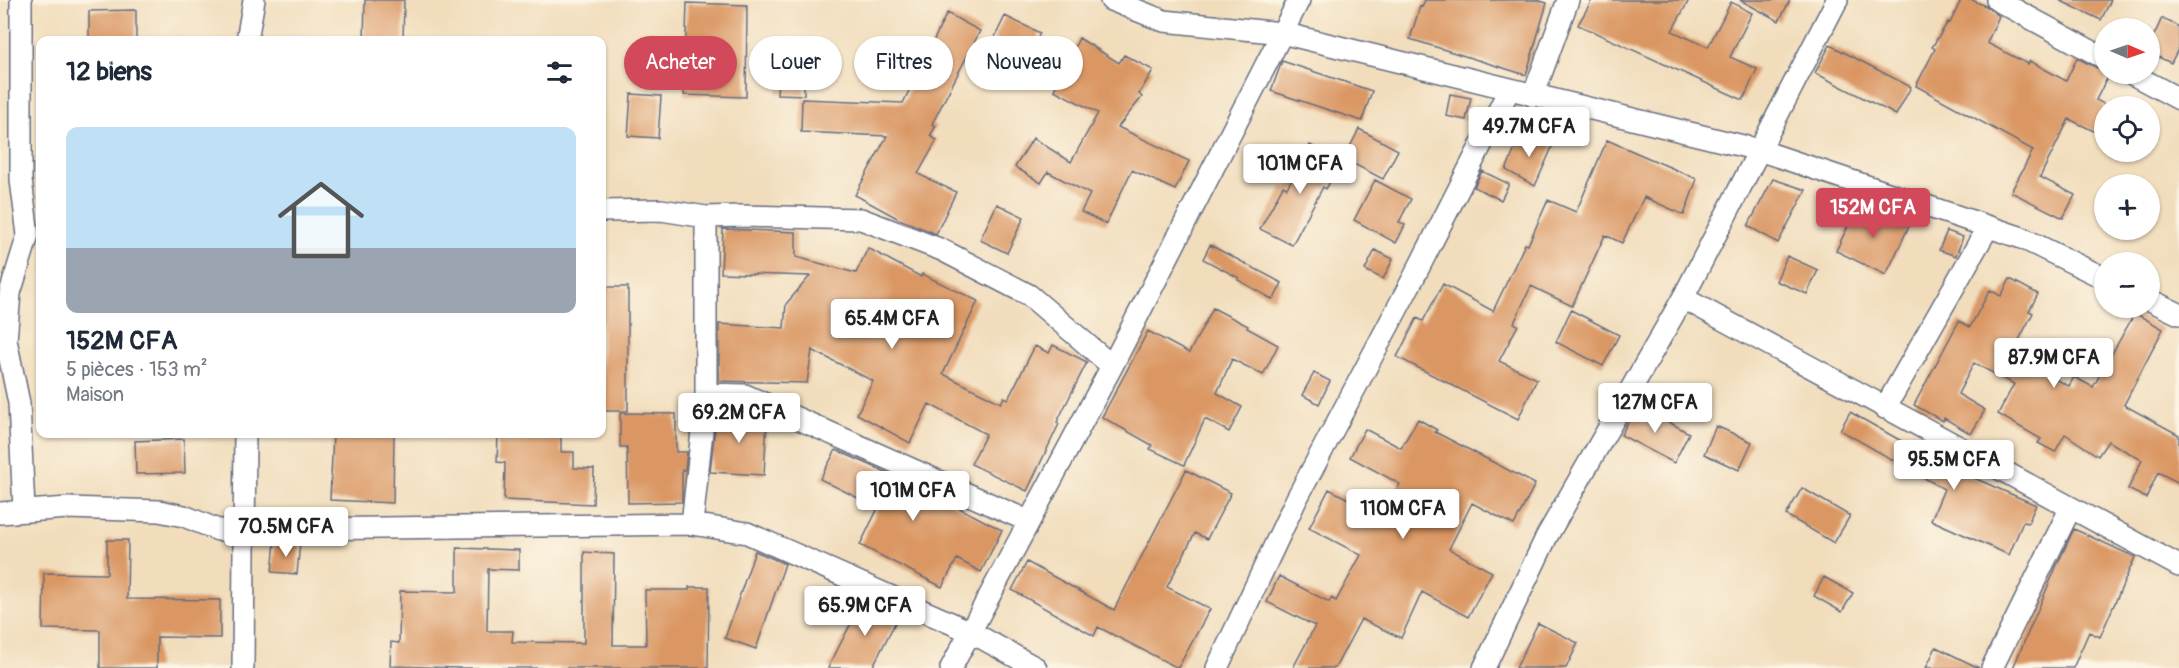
<!DOCTYPE html>
<html lang="fr">
<meta charset="utf-8">
<style>
:root{--surface:#fff;--page:#f6f6f7;--text:#1f2937;--muted:#747a83;--accent:#d1495b}
body{margin:0;font-family:Pangolin,sans-serif;background:var(--page);color:var(--text);height:100vh;display:flex;flex-direction:column;font-size:22px;white-space:nowrap}
*{box-sizing:border-box;margin:0}
p{font-size:20px;color:var(--muted)}
.icon{flex:none;width:33px;height:33px;fill:none;stroke:currentColor;stroke-width:2;stroke-linecap:round;stroke-linejoin:round}
.map{position:relative;flex:1;overflow:hidden}
.details{position:absolute;left:36px;top:36px;width:570px;height:402px;display:flex;flex-direction:column;background:var(--surface);border-radius:12px;box-shadow:0 2px 4px #0004}
.details>*{flex:none}
.hud{position:absolute;left:624px;top:36px;width:570px;height:54px;display:flex;gap:12px}
.needle{width:39px;rotate:92deg}
.buttons{position:absolute;left:2094px;top:18px;display:grid;gap:12px}
.buttons a{display:grid;place-items:center;width:66px;height:66px;border-radius:50%;background:var(--surface);box-shadow:0 2px 4px #0004;font-size:30px}
.price{position:absolute;translate:-50% -51px;padding:0 14px;border-radius:6px;background:#fff;color:#222;font-size:20px;line-height:39px;filter:drop-shadow(0 2px 3px #0008)}
.price::after{content:'';position:absolute;left:50%;top:36px;width:18px;height:14px;margin-left:-9px;background:inherit;clip-path:polygon(0 0,100% 0,50% 100%)}
.price.active{background:var(--accent);color:#fff}
ul{padding:0;list-style:none}
li{display:grid;align-content:center;gap:12px;height:318px;padding:0 30px}
li span{display:grid;place-items:center;height:186px;border-radius:12px;color:#555}
li>.icon{margin-inline-start:auto}
span .icon{width:108px;height:108px;fill:#fffc;stroke-width:1}
li b{font-size:26px}
h2{display:flex;justify-content:space-between;align-items:center;height:72px;padding:0 30px;font-size:26px}
.tag{padding:0 21px;border-radius:27px;background:var(--surface);box-shadow:0 2px 4px #0004;font-size:21px;line-height:54px}
.tag.active{background:var(--accent);color:#fff}
.map>svg:first-child{display:block}
.building{fill:#da9763}
.lines{fill:none;stroke-linecap:round;stroke-linejoin:round}
.minor-casing{stroke:#666c7f;stroke-width:24}
.minor{stroke:#fff;stroke-width:21}
</style>
<div class="map">
<svg width="2179" height="668" viewBox="0 0 2179 668">
<rect width="100%" height="100%" fill="#fcf5e5"/>
<filter id="ink" filterUnits="userSpaceOnUse"><feTurbulence type="fractalNoise" baseFrequency=".0167" numOctaves="2"/><feDisplacementMap in="SourceGraphic" scale="12" xChannelSelector="R" yChannelSelector="G"/><feConvolveMatrix kernelMatrix="1 2 1 2 8 2 1 2 1" color-interpolation-filters="sRGB"/></filter>
<filter id="wash" filterUnits="userSpaceOnUse"><feTurbulence type="fractalNoise" baseFrequency=".008" numOctaves="4" result="noise"/><feDisplacementMap in="SourceGraphic" scale="24" xChannelSelector="R" yChannelSelector="G"/><feGaussianBlur stdDeviation="1.35" result="paint"/><feColorMatrix in="noise" values="0 0 0 0 0 0 0 0 0 0 0 0 0 0 0 0 0 1.4 0 .05"/><feComposite in="paint" operator="in"/></filter>
<g filter="url(#wash)">
<rect width="100%" height="100%" fill="#f1ddbc"/>
<g id="blocks">
<!-- building -->
<path class="building" d="M 365,0 L 404,0 L 403,40 L 364,40 Z
M 1425,0 L 1537,0 L 1547,3 L 1526,75 L 1410,39 L 1420,6 L 1422,7 Z
M 1592,0 L 1689,0 L 1672,31 L 1708,47 L 1731,2 L 1752,13 L 1730,57 L 1757,69 L 1743,100 L 1578,25 Z
M 1740,0 L 1790,0 L 1779,21 Z
M 1961,0 L 1972,0 L 1986,6 L 1999,16 L 1987,43 L 2028,64 L 2030,61 L 2066,81 L 2077,58 L 2104,71 L 2104,74 L 2109,74 L 2096,100 L 2104,104 L 2104,136 L 2069,119 L 2040,177 L 2075,195 L 2063,218 L 2011,192 L 2033,150 L 1916,86 L 1935,49 L 1932,47 L 1948,22 L 1950,23 Z
M 2059,0 L 2111,0 L 2101,20 Z
M 687,3 L 747,5 L 746,97 L 684,95 Z
M 136,10 L 136,40 L 89,40 L 89,11 Z
M 947,13 L 980,31 L 932,124 L 936,126 L 930,136 L 937,140 L 918,174 L 956,192 L 936,234 L 899,219 L 855,195 L 887,136 L 801,132 L 802,99 L 903,103 Z
M 1005,16 L 1040,33 L 1030,55 L 994,39 Z
M 2162,18 L 2179,27 L 2179,47 L 2171,63 L 2150,53 L 2150,44 Z
M 1079,38 L 1119,63 L 1124,55 L 1153,70 L 1139,94 L 1142,97 L 1118,127 L 1189,161 L 1175,190 L 1132,170 L 1106,224 L 1081,212 L 1090,194 L 1048,172 L 1041,183 L 1015,167 L 1033,138 L 1071,162 L 1098,113 L 1054,90 Z
M 1830,45 L 1911,87 L 1896,115 L 1815,73 Z
M 1282,61 L 1372,91 L 1362,121 L 1271,91 Z
M 778,75 L 804,76 L 804,95 L 777,94 Z
M 631,94 L 661,96 L 658,138 L 628,136 Z
M 1450,94 L 1471,98 L 1466,120 L 1446,116 Z
M 1359,129 L 1398,150 L 1383,179 L 1344,159 Z
M 1523,130 L 1553,145 L 1535,186 L 1506,170 Z
M 1607,140 L 1697,179 L 1684,215 L 1644,197 L 1622,243 L 1605,235 L 1572,306 L 1531,286 L 1514,323 L 1518,325 L 1499,361 L 1537,379 L 1518,419 L 1397,357 L 1417,318 L 1423,321 L 1443,284 L 1493,311 L 1525,244 L 1528,245 L 1548,200 L 1576,212 Z
M 1310,145 L 1341,162 L 1326,189 L 1323,187 L 1292,245 L 1260,229 L 1283,186 L 1287,188 Z
M 1482,171 L 1509,184 L 1501,200 L 1474,187 Z
M 1773,179 L 1806,190 L 1778,243 L 1748,226 Z
M 1375,180 L 1411,199 L 1399,222 L 1405,225 L 1396,243 L 1354,220 Z
M 1859,203 L 1909,226 L 1886,275 L 1836,251 Z
M 997,204 L 1024,217 L 1007,253 L 980,240 Z
M 723,229 L 796,232 L 796,257 L 856,273 L 868,248 L 921,277 L 922,274 L 978,301 L 943,374 L 1001,403 L 1004,397 L 1008,399 L 1035,346 L 1049,353 L 1053,345 L 1087,362 L 1057,422 L 1059,424 L 1027,491 L 971,464 L 986,434 L 929,404 L 910,443 L 857,414 L 873,381 L 812,350 L 807,383 L 719,381 L 719,324 L 784,328 L 786,304 L 810,276 L 721,273 Z
M 1947,231 L 1963,237 L 1956,256 L 1939,250 Z
M 1210,245 L 1282,283 L 1275,297 L 1272,299 L 1238,280 L 1239,278 L 1203,259 Z
M 1375,250 L 1393,259 L 1383,279 L 1365,270 Z
M 1787,256 L 1818,270 L 1807,294 L 1776,281 Z
M 2010,279 L 2038,294 L 2029,311 L 2033,313 L 2010,357 L 2069,386 L 2074,377 L 2093,387 L 2135,313 L 2163,329 L 2124,405 L 2179,435 L 2179,483 L 2158,472 L 2146,498 L 2128,489 L 2142,460 L 2108,441 L 2098,456 L 2065,434 L 2055,452 L 2038,443 L 2041,439 L 1998,414 L 2014,384 L 1974,363 L 1958,394 L 1985,410 L 1971,434 L 1944,418 L 1943,421 L 1914,405 L 1959,321 L 1970,327 L 1990,290 L 2001,296 Z
M 602,287 L 628,287 L 628,411 L 602,411 Z
M 1213,308 L 1248,326 L 1247,328 L 1278,345 L 1263,375 L 1232,359 L 1217,393 L 1242,407 L 1229,432 L 1205,419 L 1184,465 L 1150,449 L 1152,445 L 1102,417 L 1148,331 L 1189,353 Z
M 1571,310 L 1619,335 L 1603,366 L 1556,342 Z
M 1314,373 L 1330,381 L 1319,404 L 1302,395 Z
M 1637,405 L 1689,433 L 1674,463 L 1621,435 Z
M 717,410 L 756,414 L 767,419 L 764,475 L 710,472 Z
M 1850,412 L 1942,464 L 2036,505 L 2028,523 L 2023,522 L 2009,555 L 1931,520 L 1944,489 L 1840,430 Z
M 620,413 L 676,414 L 676,452 L 687,452 L 685,470 L 682,470 L 682,502 L 628,503 L 627,447 L 620,447 Z
M 1418,419 L 1437,430 L 1435,432 L 1535,484 L 1514,525 L 1472,503 L 1449,549 L 1492,572 L 1468,617 L 1422,592 L 1401,638 L 1361,619 L 1335,668 L 1293,668 L 1315,626 L 1267,602 L 1279,576 L 1329,602 L 1331,598 L 1336,601 L 1361,555 L 1309,528 L 1329,489 L 1382,516 L 1400,484 L 1350,457 L 1365,429 L 1401,448 Z
M 1716,426 L 1752,442 L 1739,470 L 1704,454 Z
M 333,434 L 394,434 L 393,503 L 330,500 Z
M 498,434 L 561,434 L 561,452 L 574,452 L 574,468 L 594,469 L 593,504 L 504,500 L 505,463 L 497,462 Z
M 184,439 L 185,473 L 136,474 L 135,441 Z
M 836,450 L 911,483 L 1002,530 L 981,572 L 957,559 L 942,587 L 860,545 L 878,508 L 820,479 Z
M 1186,470 L 1231,493 L 1207,539 L 1195,533 L 1167,587 L 1210,609 L 1178,668 L 1098,627 L 1094,636 L 1012,590 L 1027,562 L 1114,610 Z
M 1802,488 L 1850,516 L 1834,543 L 1786,515 Z
M 2074,529 L 2135,557 L 2100,637 L 2089,632 L 2073,668 L 2013,668 L 2057,565 Z
M 107,540 L 128,540 L 127,599 L 220,600 L 220,638 L 157,637 L 157,668 L 100,668 L 100,630 L 43,629 L 44,573 L 107,574 Z
M 275,542 L 300,542 L 297,574 L 272,572 Z
M 457,548 L 519,550 L 519,570 L 488,569 L 487,631 L 513,631 L 512,642 L 584,643 L 584,552 L 614,554 L 613,645 L 646,645 L 645,590 L 689,590 L 689,587 L 709,587 L 708,668 L 459,668 L 390,666 L 391,642 L 399,643 L 400,591 L 457,592 Z
M 755,551 L 785,564 L 756,649 L 725,638 Z
M 1824,577 L 1853,593 L 1842,612 L 1814,596 Z
M 864,598 L 899,615 L 872,668 L 828,668 Z
M 1538,623 L 1578,643 L 1566,668 L 1516,668 Z
M 1936,647 L 1979,668 L 1926,668 Z"/>
</g>
</g>
<g filter="url(#ink)">
<use href="#blocks" fill-opacity="0" stroke="#666c7f" stroke-width="1.5"/>
<g class="lines">
<!-- minor casing -->
<g class="minor-casing">
<path id="minor" d="M 21,0 L 21,180 L 28,235 L 10,293 L 6,340 L 19,403 L 24,510
M 1111,0 L 1164,21 L 1282,33 L 1759,150 L 2022,238 L 2104,278
M 1997,0 L 2104,58
M 247,40 L 254,0
M 2132,74 L 2179,99
M 1533,96 L 1568,0
M 602,211 L 661,210 L 706,217 L 741,216 L 861,219 L 942,250 L 1029,295 L 1112,366
M 1683,298 L 2179,566
M 2150,300 L 2179,314
M 706,394 L 745,395 L 1028,521
M 1885,408 L 1988,227
M 0,513 L 68,508 L 159,511 L 184,516 L 218,530 L 692,524 L 747,533 L 971,632 L 1036,668
M 692,524 L 706,394 L 706,217
M 243,668 L 245,434
M 951,668 L 1112,366 L 1299,0
M 1217,668 L 1296,500 L 1414,277 L 1509,90
M 1484,668 L 1547,536 L 1683,298 L 1837,0
M 1992,668 L 2070,509"/>
</g>
<!-- minor -->
<use href="#minor" class="minor"/>
</g>
</g>
</svg>
<div class="buttons">
<a><svg class="needle" viewBox="-14 -14 28 28"><path d="M0-13l5 13h-10z" fill="#e53935"/><path d="M0 13l5-13h-10z" fill="#747a83"/></svg></a>
<a><svg class="icon" aria-label="locate" viewBox="0 0 24 24"><circle cx="12" cy="12" r="6"/><path d="M12 2v4M12 18v4M2 12h4M18 12h4"/></svg></a>
<a>+</a>
<a>−</a>
</div>
<b class="price" style="left:1529px;top:158px">49.7M CFA</b>
<b class="price" style="left:1300px;top:195px">101M CFA</b>
<b class="price active" style="left:1873px;top:239px">152M CFA</b>
<b class="price" style="left:892px;top:350px">65.4M CFA</b>
<b class="price" style="left:2054px;top:389px">87.9M CFA</b>
<b class="price" style="left:1655px;top:434px">127M CFA</b>
<b class="price" style="left:739px;top:444px">69.2M CFA</b>
<b class="price" style="left:1954px;top:491px">95.5M CFA</b>
<b class="price" style="left:913px;top:522px">101M CFA</b>
<b class="price" style="left:1403px;top:540px">110M CFA</b>
<b class="price" style="left:286px;top:558px">70.5M CFA</b>
<b class="price" style="left:865px;top:637px">65.9M CFA</b>
<div class="hud">
<a class="tag active">Acheter</a>
<a class="tag">Louer</a>
<a class="tag">Filtres</a>
<a class="tag">Nouveau</a>
</div>
<section class="details">
<h2>12 biens<svg class="icon" aria-label="filters" viewBox="0 0 24 24"><path d="M4 7h16M4 17h16"/><circle cx="9" cy="7" r="2"/><circle cx="15" cy="17" r="2"/></svg></h2>
<ul>
<li><span style="background:linear-gradient(#bfe0f5 65%,#9aa5b1 0)"><svg class="icon" aria-label="home" viewBox="0 0 24 24"><path d="M3 11l9-7 9 7M6 9v11h12V9"/></svg></span><div><b>152M CFA</b><p>5 pièces · 153 m²</p><p>Maison</p></div></li>
</ul>
</section>
</div>
